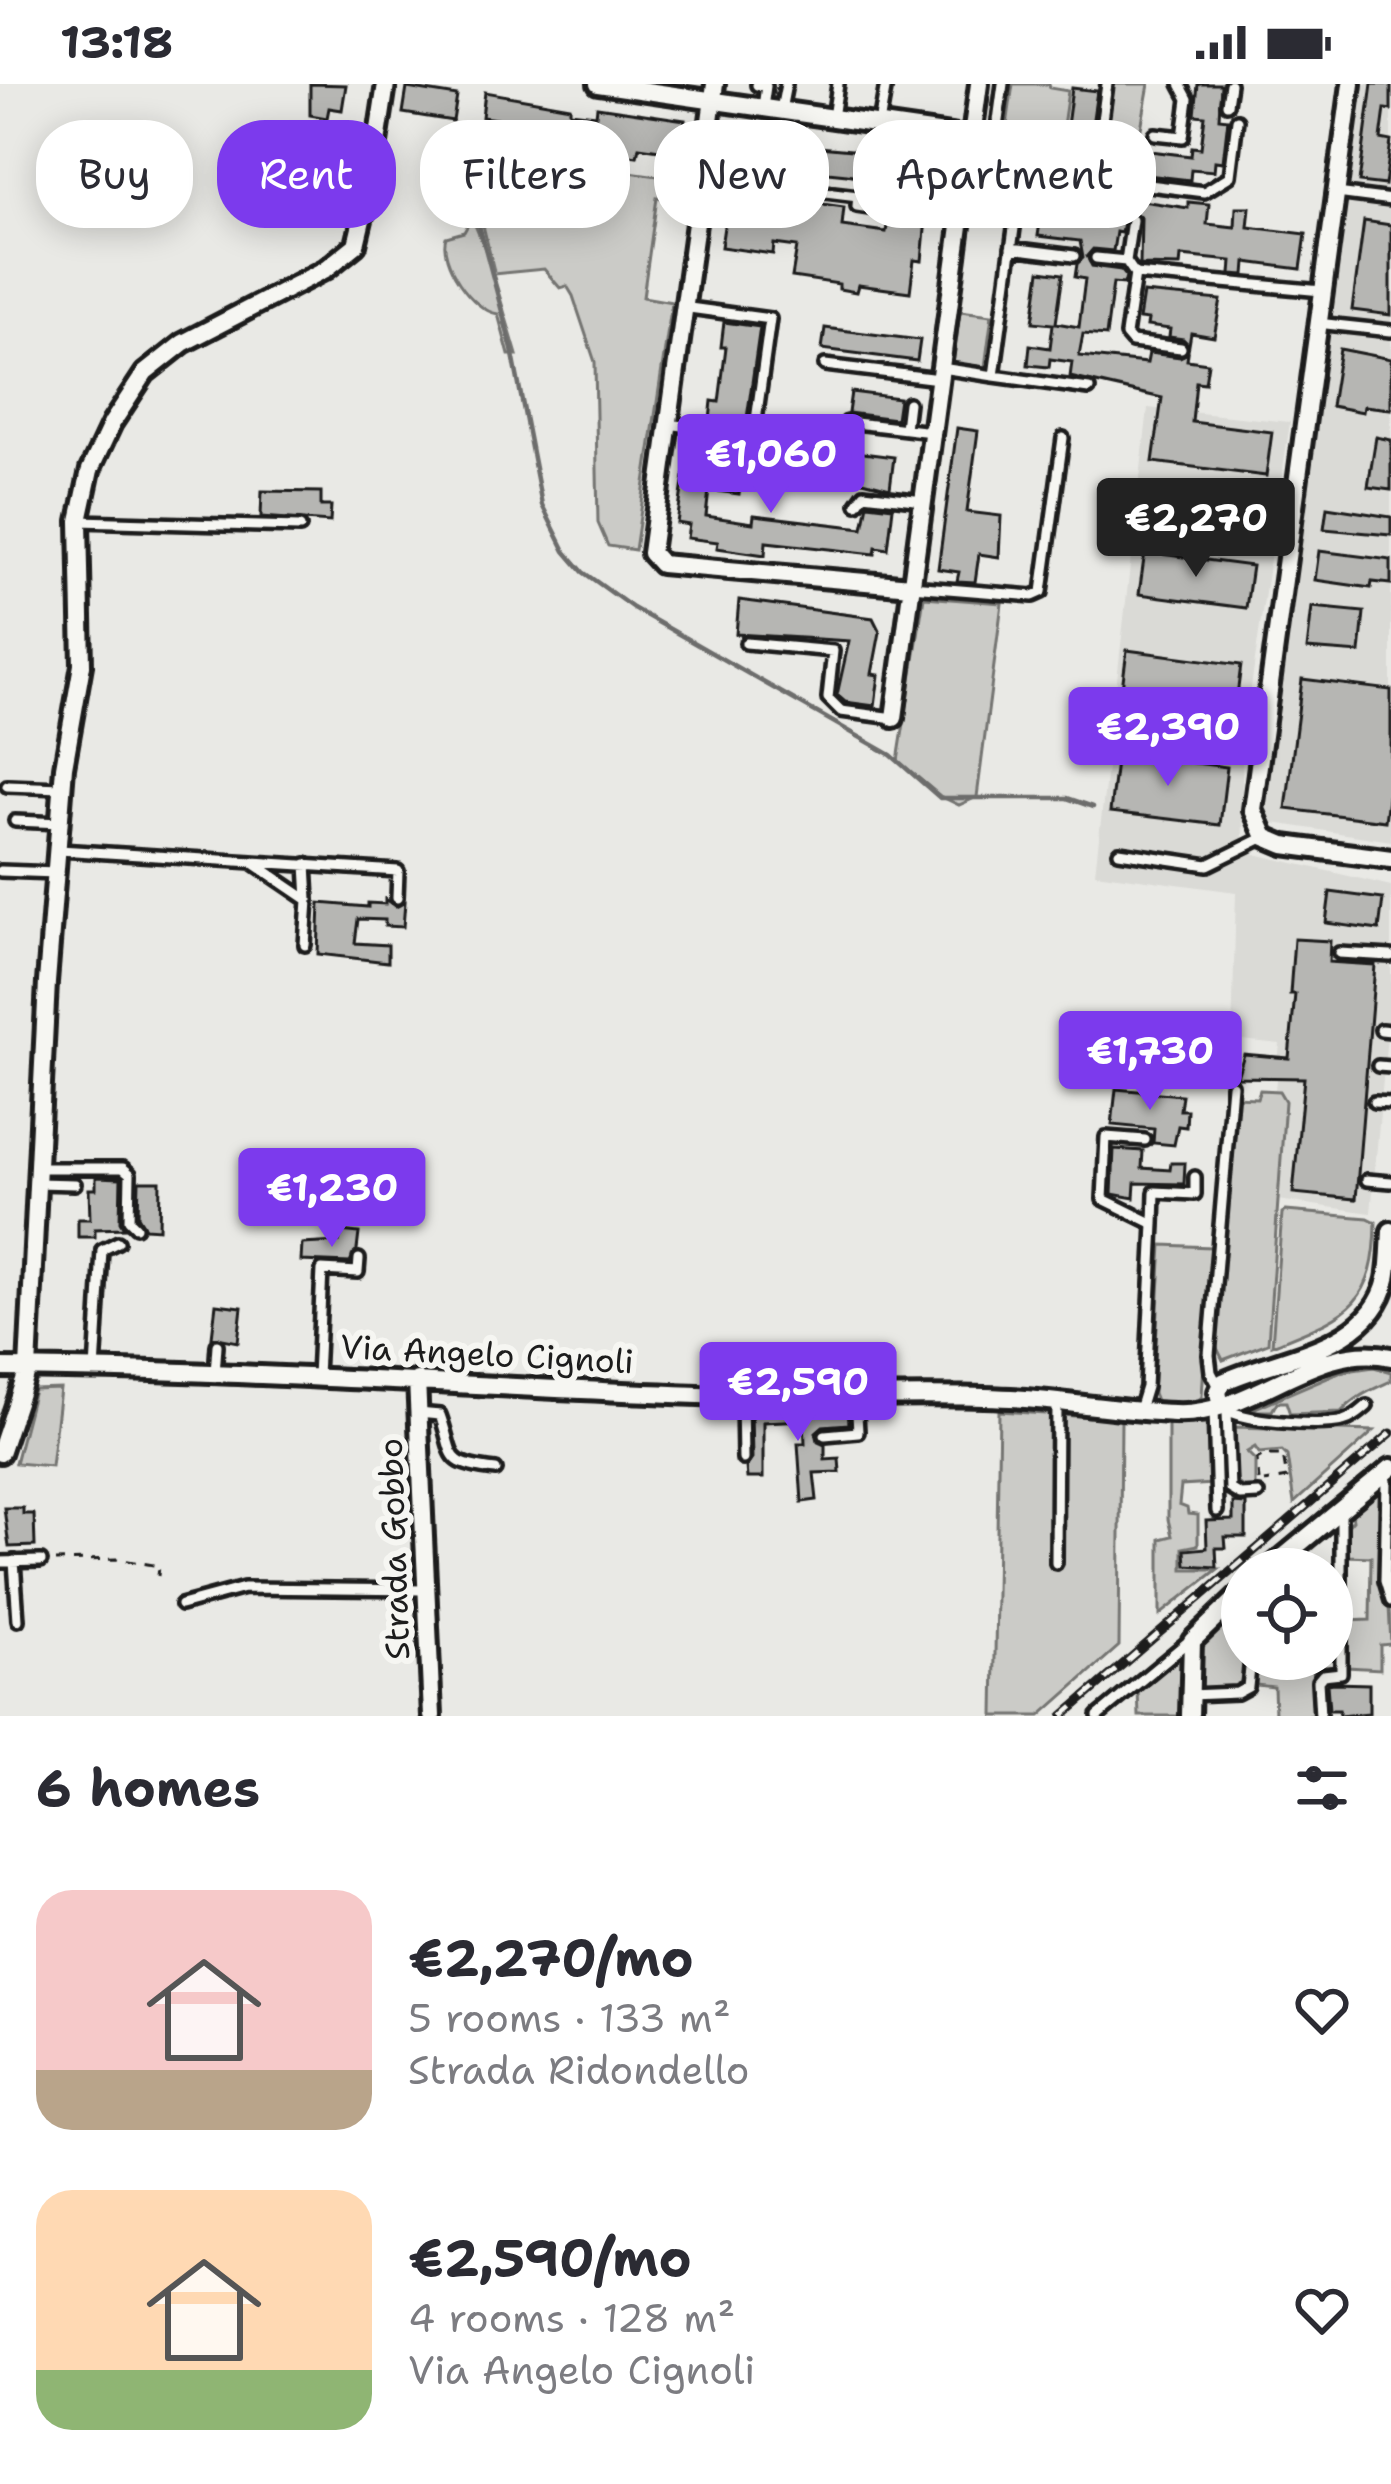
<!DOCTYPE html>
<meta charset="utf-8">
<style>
:root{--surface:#fff;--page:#f2f2f3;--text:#2b2b33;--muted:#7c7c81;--accent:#7c3aed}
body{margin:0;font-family:"Shantell Sans",sans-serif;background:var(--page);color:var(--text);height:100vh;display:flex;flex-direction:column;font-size:45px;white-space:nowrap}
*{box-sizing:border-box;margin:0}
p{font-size:39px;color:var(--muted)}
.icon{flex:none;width:66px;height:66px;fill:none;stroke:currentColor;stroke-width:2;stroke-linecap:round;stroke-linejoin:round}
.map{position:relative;height:1632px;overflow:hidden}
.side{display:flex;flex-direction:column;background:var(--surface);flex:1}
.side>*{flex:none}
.hud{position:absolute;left:36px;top:36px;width:1320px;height:108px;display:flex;gap:24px}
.tools{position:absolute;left:1221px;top:1464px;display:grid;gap:24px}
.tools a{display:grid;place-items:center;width:132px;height:132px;border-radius:50%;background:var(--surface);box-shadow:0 6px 30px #0003;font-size:60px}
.price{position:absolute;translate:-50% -102px;padding:0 27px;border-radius:12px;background:var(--accent);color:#fff;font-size:39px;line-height:78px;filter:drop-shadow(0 3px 6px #0008)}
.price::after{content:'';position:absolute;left:50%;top:72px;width:36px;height:27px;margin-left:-18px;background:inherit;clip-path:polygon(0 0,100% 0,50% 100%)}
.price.active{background:#222;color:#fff}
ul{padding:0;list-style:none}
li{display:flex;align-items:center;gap:36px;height:300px;padding:0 36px}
li span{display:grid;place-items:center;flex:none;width:336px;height:240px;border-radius:36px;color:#555}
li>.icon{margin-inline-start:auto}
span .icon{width:144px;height:144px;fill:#fffc;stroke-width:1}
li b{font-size:51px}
h2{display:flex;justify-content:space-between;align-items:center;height:144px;padding:0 36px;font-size:51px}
.tag{padding:0 42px;border-radius:48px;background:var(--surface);box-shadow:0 6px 30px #0003;font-size:42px;line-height:108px}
.tag.active{background:var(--accent);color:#fff}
.status{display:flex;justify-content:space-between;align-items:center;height:84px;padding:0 60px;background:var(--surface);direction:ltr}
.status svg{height:33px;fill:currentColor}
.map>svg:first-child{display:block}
.built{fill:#dadad6}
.green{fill:#cbcbc7;stroke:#747472;stroke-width:3}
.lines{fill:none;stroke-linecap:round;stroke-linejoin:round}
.stream{stroke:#6d6d6c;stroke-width:4.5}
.building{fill:#b6b6b3;stroke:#1c1c1c;stroke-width:3}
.service-casing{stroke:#1c1c1c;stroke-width:18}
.minor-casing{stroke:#1c1c1c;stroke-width:26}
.path{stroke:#1c1c1c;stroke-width:3;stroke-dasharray:9 9;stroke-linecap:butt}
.service{stroke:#f6f6f2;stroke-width:9}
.minor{stroke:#f6f6f2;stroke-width:16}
.rail-casing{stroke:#1c1c1c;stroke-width:9}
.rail{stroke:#f6f6f2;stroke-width:4.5;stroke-dasharray:14;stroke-linecap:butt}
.labels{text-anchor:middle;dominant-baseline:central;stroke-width:12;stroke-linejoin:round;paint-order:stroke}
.street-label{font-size:33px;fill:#1c1c1c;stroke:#f6f6f2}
</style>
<div class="status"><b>13:18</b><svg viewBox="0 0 49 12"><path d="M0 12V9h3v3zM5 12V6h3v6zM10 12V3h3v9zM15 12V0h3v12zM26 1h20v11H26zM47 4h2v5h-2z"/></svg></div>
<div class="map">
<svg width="1391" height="1632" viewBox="0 0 1391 1632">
<rect width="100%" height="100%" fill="#e9e9e5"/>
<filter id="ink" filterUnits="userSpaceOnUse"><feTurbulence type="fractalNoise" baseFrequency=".00833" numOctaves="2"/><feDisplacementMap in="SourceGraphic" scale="24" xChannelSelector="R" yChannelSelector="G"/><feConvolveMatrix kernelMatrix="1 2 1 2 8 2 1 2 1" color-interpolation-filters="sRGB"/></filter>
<g filter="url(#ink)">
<!-- built -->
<path class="built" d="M 1359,0 L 1391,0 L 1391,757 L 1274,739 L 1263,720 Z
M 1148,324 L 1290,338 L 1242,665 L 1243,767 L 1391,802 L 1391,907 L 1371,1129 L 1263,1114 L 1280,960 L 1232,955 L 1236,808 L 1095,789 Z"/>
<!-- green -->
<path class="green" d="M 1013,0 L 1049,0 L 1050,4 L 1068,7 L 1057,84 L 1002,76 Z
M 1113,0 L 1149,0 L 1133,89 L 1101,85 Z
M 471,66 L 694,97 L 692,110 L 679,108 L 675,116 L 657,114 L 643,213 L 672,218 L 635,466 L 608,462 L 598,439 L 595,278 L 573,212 L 567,202 L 560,204 L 544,185 L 493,190 L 517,271 L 509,271 L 498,230 C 472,227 438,176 446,153 L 464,148 L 469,139 L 475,141 L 494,187 L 468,79 Z
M 978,87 L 1016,91 L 1005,136 L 972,132 Z
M 960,227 L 992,231 L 985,283 L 953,279 Z
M 924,513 L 1002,519 L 977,713 L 959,721 L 940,712 L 898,677 Z
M 1260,1006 L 1279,1007 L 1285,1017 L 1268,1259 L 1223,1276 L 1216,1262 L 1234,1013 L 1257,1014 Z
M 1286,1127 L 1368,1134 L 1376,1138 C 1375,1224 1346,1231 1272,1261 L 1282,1129 Z
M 1162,1161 L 1211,1163 L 1202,1313 L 1194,1320 L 1157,1319 L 1153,1309 Z
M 1374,1283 L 1391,1288 L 1391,1297 C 1369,1307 1358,1311 1341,1328 L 1290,1330 L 1286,1318 L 1277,1318 L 1272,1327 L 1248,1327 L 1339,1288 Z
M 60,1305 L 51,1382 L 15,1379 L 34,1306 Z
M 999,1327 L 1121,1335 L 1119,1562 L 1040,1632 L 994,1632 Z
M 1168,1338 L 1211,1340 L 1213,1400 L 1181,1402 L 1179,1421 L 1187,1424 L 1188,1430 L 1198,1431 L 1198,1461 L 1183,1464 L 1183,1485 L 1218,1485 L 1160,1531 L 1160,1455 L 1172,1452 L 1168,1435 Z
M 1235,1343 L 1374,1347 L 1294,1419 L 1287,1372 L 1282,1367 L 1259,1369 L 1255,1363 L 1247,1368 L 1255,1376 L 1255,1406 L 1248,1407 L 1235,1397 Z
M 1380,1399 L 1380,1409 L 1383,1409 L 1391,1560 L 1380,1561 L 1380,1585 L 1347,1583 L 1347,1537 L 1370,1536 L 1371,1473 L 1346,1472 L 1346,1444 L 1353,1436 L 1351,1424 Z
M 1241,1521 L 1246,1591 L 1235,1605 L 1200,1607 C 1197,1551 1200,1556 1241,1521 Z
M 1181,1567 L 1185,1632 L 1139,1632 L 1138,1606 Z
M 1255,1575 L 1304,1575 L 1304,1585 L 1313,1586 L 1314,1632 L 1275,1631 L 1274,1603 L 1256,1601 Z"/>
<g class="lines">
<!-- stream -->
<path class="stream" d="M 468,51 L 465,89 L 512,265 L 542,421 L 565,467 L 583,488 L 633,524 L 891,671 L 940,714 L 1067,714 L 1093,723"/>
</g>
<!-- building -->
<path class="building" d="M 310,0 L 346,1 L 342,26 L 329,24 L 327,34 L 310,31 Z
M 1198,0 L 1221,0 L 1219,34 L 1228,35 L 1223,78 L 1215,77 L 1214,87 L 1191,85 L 1190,96 L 1147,91 L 1150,67 L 1191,72 L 1192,63 L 1201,64 L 1205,32 L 1195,31 Z
M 1372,0 L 1391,0 L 1391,26 L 1385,25 L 1381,55 L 1391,57 L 1385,101 L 1359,98 Z
M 407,4 L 457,12 L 453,37 L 403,29 Z
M 1072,4 L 1097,7 L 1086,83 L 1062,80 Z
M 485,8 L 570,23 L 570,28 L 596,31 L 597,23 L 685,36 L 680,69 L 639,63 L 637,72 L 576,63 L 577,54 L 542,50 L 540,59 L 508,54 L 511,37 L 482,33 Z
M 745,44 L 772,47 L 771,53 L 819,63 L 939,74 L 936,99 L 889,94 L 888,98 L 847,90 L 740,79 Z
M 1039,105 L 1130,116 L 1130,109 L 1143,110 L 1142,117 L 1188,124 L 1188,118 L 1209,120 L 1207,140 L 1235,143 L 1236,123 L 1250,123 L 1248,143 L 1306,150 L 1301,185 L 1246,178 L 1245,191 L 1231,190 L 1232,177 L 1181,172 L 1180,182 L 1140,181 L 1141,134 L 1132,127 L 1124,131 L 1121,149 L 1116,148 L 1113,167 L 1093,165 L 1087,172 L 1092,182 L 1121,186 L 1126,192 L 1124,200 L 1113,199 L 1106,252 L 1083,250 L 1079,272 L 1147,279 L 1149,269 L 1180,273 L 1188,269 L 1187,276 L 1208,279 L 1205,299 L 1196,298 L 1192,338 L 1272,348 L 1266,392 L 1153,378 L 1162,314 L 1070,293 L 1072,278 L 1050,275 L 1049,283 L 1028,281 L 1030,261 L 1050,264 L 1053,240 L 1033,238 L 1040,187 L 1063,190 L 1056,239 L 1079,243 L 1085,195 L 1075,193 L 1077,180 L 1083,174 L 1080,157 L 1038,152 L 1043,118 L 1038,117 Z
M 729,108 L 786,112 L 783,135 L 806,138 L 808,118 L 844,123 L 842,142 L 886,148 L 888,136 L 900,137 L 900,133 L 926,135 L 922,177 L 914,176 L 910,208 L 858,201 L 856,208 L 839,205 L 839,200 L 792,193 L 797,163 L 774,160 L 773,170 L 721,163 Z
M 1364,137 L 1391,141 L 1391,231 L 1352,226 Z
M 1143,209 L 1221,216 L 1214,253 L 1191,249 L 1189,261 L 1183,255 L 1169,253 L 1170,245 L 1147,242 L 1148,236 L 1139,235 Z
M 724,238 L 760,243 L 746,341 L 710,336 L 712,317 L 719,318 L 726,263 L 721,263 Z
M 825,244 L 920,256 L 917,277 L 822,265 Z
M 1340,265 L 1391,275 L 1391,325 L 1364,322 L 1363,328 L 1331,322 Z
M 851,308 L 899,314 L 896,335 L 848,329 Z
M 957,344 L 978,347 L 967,428 L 1001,432 L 999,473 L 979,470 L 975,498 L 957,497 L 959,488 L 938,485 Z
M 805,349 L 849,355 L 847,367 L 894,373 L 890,404 L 844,392 L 845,381 L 801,374 Z
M 1376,353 L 1391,356 L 1391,406 L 1368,403 Z
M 731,372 L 778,378 L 774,406 L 740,402 L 739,410 L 709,406 L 706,432 L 753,439 L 754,431 L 863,444 L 868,420 L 893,423 L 888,465 L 876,463 L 875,470 L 766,458 L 765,471 L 717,464 L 718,458 L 687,454 L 689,441 L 677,439 L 684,392 L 711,395 L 712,381 L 729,383 Z
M 1149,400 L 1263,416 L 1257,458 L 1143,442 Z
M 262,407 L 321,408 L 321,422 L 331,422 L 330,438 L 261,433 Z
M 1327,423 L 1391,433 L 1391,451 L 1324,445 Z
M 1319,467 L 1391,476 L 1391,500 L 1372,498 L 1371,504 L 1315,496 Z
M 1145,468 L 1252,482 L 1246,524 L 1139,510 Z
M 739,516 L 873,534 L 880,548 L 872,590 L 879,591 L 875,622 L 845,618 L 837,611 L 849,557 L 736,550 Z
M 1312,523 L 1364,528 L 1360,569 L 1307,565 Z
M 1127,566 L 1241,581 L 1232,650 L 1118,635 Z
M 1302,595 L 1391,606 L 1391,690 L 1385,737 L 1286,725 Z
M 1117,669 L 1227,683 L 1220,741 L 1110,728 Z
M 1330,808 L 1383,815 L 1379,846 L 1326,839 Z
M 385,815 L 396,823 L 405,818 L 403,843 L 385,842 L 385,836 L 358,835 L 355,859 L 388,861 L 388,878 L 318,870 L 320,819 L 368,823 L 368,819 L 385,820 Z
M 1294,855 L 1330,857 L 1329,878 L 1375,881 L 1356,1115 L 1293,1109 L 1304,994 L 1237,993 L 1244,970 L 1289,974 L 1295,910 L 1290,910 Z
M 1116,1005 L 1182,1011 L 1180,1026 L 1187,1026 L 1186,1043 L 1178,1042 L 1174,1061 L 1153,1059 L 1154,1045 L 1112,1041 Z
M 1114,1065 L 1143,1067 L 1142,1084 L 1170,1086 L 1171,1079 L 1185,1079 L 1184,1100 L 1135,1099 L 1134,1114 L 1112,1110 Z
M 96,1093 L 121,1094 L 120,1137 L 124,1144 L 95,1145 L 95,1153 L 78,1153 L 78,1135 L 90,1135 L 89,1105 L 96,1105 Z
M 139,1097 L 160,1097 L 159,1145 L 145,1144 L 138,1132 Z
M 341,1147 L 359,1149 L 357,1166 L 350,1179 L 301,1177 L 302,1160 L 339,1158 Z
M 216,1220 L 242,1223 L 238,1258 L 212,1253 Z
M 751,1326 L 848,1326 L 849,1340 L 823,1342 L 816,1348 L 818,1357 L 825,1360 L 825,1375 L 839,1374 L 840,1388 L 814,1389 L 817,1416 L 802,1418 L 798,1359 L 805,1359 L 804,1336 L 763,1338 L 763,1394 L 747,1394 L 746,1383 L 752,1375 Z
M 1233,1419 L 1246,1420 L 1246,1453 L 1225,1453 L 1226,1464 L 1216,1464 L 1217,1483 L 1186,1481 L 1185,1466 L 1207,1464 L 1206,1437 L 1233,1436 Z
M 4,1424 L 23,1424 L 23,1430 L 34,1430 L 35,1462 L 9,1463 Z
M 1333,1599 L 1369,1600 L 1369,1629 L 1339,1632 L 1339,1626 L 1329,1626 L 1327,1600 Z"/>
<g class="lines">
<!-- service casing -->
<g class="service-casing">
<path id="service" d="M 757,1 L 766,2 L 763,23
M 1227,20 L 1230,0
M 781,26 L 786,0
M 833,34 L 838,0
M 879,40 L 886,0
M 1155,50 L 1183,53 L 1188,15 L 1180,0
M 969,78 L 1204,108 L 1230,92 L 1237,36
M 992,81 L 1003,0
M 702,93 L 858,112 L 857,122 L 890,127 L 896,123 L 961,130
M 1094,94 L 1107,0
M 1337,109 L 1391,116
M 1132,136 L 1126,177 L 1135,190 L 1126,251 L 1132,258 L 1181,264
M 1011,164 L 1074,172
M 1096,174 L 1126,177
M 1135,190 L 1322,207
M 1317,239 L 1391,247
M 825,281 L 939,295
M 941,284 L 994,292 L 1022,85
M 994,292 L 1089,305
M 847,338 L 932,348
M 667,340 L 754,351 L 770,235 L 682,223
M 905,344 L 908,319
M 857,420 L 864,410 L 923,417
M 79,437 L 300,443
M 911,502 L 1033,512 L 1042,508 L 1063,354
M 746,559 L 833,567 L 828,614 L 841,627 L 894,634
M 7,702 L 62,704
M 15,737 L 61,739
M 59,766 L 398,787 L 397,814
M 1119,768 L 1208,781 L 1265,753
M 252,778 L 308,816 L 305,861
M 306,780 L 308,816
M 0,787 L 57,789
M 1339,869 L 1391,872
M 1381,946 L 1391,947
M 1378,982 L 1391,983
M 1374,1018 L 1391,1019
M 1145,1056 L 1106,1053 L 1103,1115 L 1154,1140 L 1155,1108 L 1195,1110 L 1195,1093
M 38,1084 L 123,1084 L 130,1090 L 129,1136 L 136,1143
M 1367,1096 L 1391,1098
M 37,1099 L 75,1100
M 95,1287 L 102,1166 L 118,1158
M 215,1290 L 217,1261
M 317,1293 L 322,1186 L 358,1188 L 359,1175
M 1219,1303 L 1211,1288 L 1209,1271 L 1232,1001
M 742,1312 L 743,1375
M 1221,1322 C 1237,1338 1320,1343 1343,1337 C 1353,1334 1359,1329 1367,1322
M 1214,1324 L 1217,1427
M 1139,1326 L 1146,1303 L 1154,1140
M 1227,1328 L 1230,1405 L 1240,1411 L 1258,1410
M 418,1329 L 440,1331 C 455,1372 442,1380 496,1386
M 825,1351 L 858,1348 L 856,1311
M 1384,1390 L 1387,1397 L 1385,1497 L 1391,1517
M 14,1477 L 18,1536
M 0,1478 L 41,1477
M 1056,1479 L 1057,1318
M 181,1521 L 244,1504 L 424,1506
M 1189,1611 L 1237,1609 L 1248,1603 L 1251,1575
M 1098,1632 L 1190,1556
M 1320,1632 L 1318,1597 L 1323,1591 L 1341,1589 L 1341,1425"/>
</g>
<!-- minor casing -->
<g class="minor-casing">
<path id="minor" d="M 598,0 L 972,54
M 715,0 L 651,469 L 661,480 L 911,502
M 1351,0 L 1253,726 L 1265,753 L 1284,761 L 1391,775
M 894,634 L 979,0
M 0,1284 C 252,1286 504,1305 756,1313 C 841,1315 926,1309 1011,1314 C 1066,1317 1120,1327 1174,1329 C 1252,1333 1313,1256 1391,1273
M 417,1296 L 432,1632
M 1221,1322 L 1218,1308 L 1223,1298 C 1278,1272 1371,1266 1387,1195 C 1390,1180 1390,1162 1391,1147
M 0,1369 L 28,1285 L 47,898 L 64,683 L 82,581 L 79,437 L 90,386 L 112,339 L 145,289 L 183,259 L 326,185 L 356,161 L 371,98 L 386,0
M 1269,1485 L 1391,1384
M 1190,1632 L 1192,1557 L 1242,1509"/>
</g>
<!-- path -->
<path class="path" d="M 983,115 L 995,117 L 998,96
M 980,133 L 984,101 L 997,103
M 1259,1397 L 1257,1375 L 1264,1371 L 1283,1371 L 1287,1394 L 1264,1398
M 55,1477 L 117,1475 L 159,1482 L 158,1492"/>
<!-- service -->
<use href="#service" class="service"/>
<!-- minor -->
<use href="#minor" class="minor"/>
<!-- rail casing -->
<g class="rail-casing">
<path id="rail" d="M 1063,1632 L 1391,1349"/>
</g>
<!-- rail -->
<use href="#rail" class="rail"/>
</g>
</g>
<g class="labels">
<!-- street labels -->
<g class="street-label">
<text transform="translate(487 1270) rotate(3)">Via Angelo Cignoli</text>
<text transform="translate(394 1465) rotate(-92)">Strada Gobbo</text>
</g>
</g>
</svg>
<div class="tools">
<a><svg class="icon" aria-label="locate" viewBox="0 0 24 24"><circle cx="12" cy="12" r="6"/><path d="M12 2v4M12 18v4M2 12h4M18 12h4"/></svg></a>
</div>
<b class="price" style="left:771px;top:432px">€1,060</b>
<b class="price active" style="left:1196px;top:496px">€2,270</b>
<b class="price" style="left:1168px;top:705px">€2,390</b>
<b class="price" style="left:1150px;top:1029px">€1,730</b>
<b class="price" style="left:332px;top:1166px">€1,230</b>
<b class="price" style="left:798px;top:1360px">€2,590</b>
<div class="hud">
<a class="tag">Buy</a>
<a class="tag active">Rent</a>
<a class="tag">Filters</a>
<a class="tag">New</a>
<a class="tag">Apartment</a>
</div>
</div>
<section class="side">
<h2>6 homes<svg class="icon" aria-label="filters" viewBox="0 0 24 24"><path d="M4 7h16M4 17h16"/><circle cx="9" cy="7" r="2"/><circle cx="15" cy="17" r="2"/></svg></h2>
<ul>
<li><span style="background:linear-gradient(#f6c9c9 75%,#b9a48a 0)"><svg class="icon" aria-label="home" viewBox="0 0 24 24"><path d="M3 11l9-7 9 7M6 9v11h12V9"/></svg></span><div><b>€2,270/mo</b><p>5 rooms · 133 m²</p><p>Strada Ridondello</p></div><svg class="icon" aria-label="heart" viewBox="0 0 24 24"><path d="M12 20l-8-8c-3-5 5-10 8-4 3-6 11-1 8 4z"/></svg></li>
<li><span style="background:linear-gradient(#ffd9b3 75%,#8fb573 0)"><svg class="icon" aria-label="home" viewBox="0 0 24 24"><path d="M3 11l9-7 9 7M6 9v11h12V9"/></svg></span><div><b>€2,590/mo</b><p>4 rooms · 128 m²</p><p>Via Angelo Cignoli</p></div><svg class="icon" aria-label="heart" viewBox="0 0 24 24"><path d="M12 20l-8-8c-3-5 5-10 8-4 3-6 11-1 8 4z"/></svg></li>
</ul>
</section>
